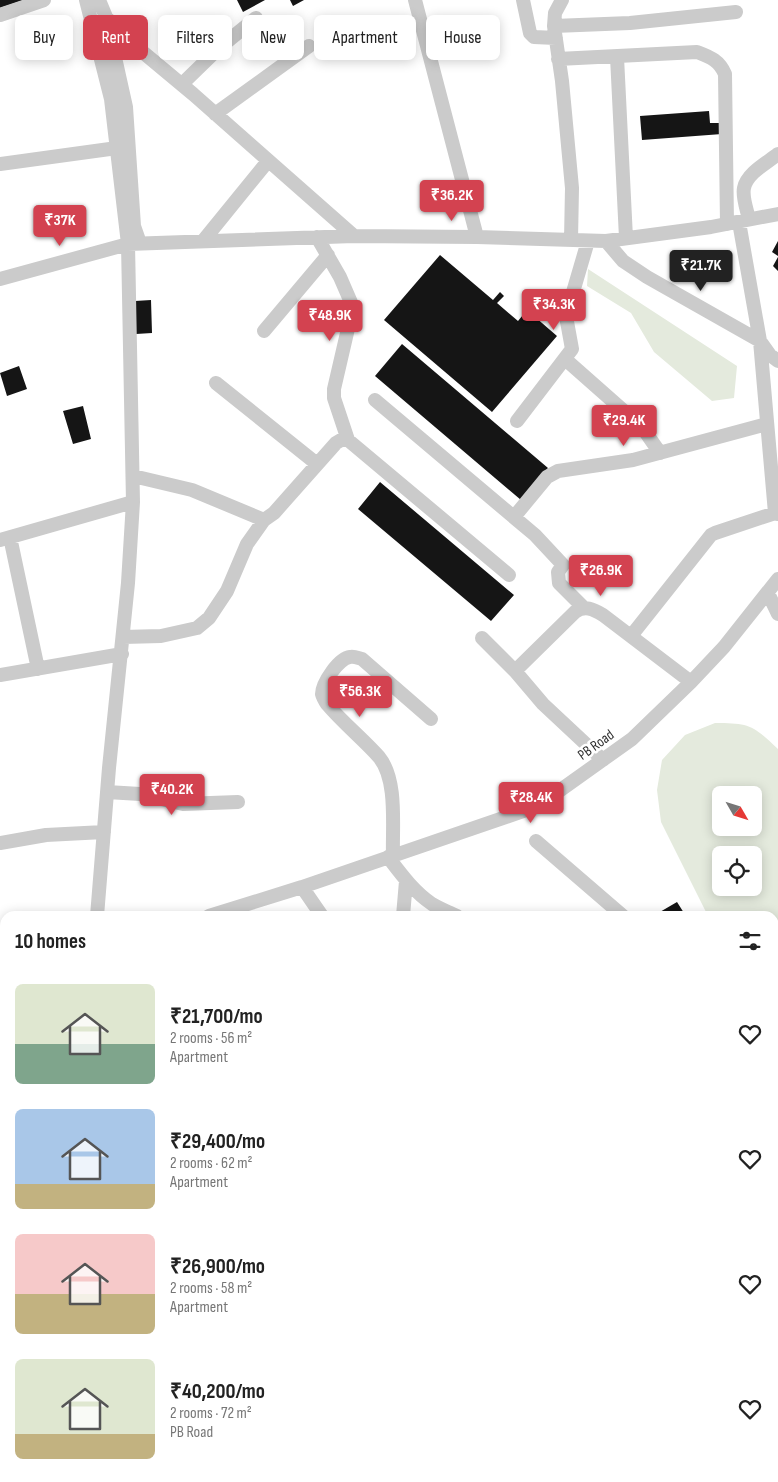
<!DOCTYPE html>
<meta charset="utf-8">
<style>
:root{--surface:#fff;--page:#f2f2f2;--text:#222;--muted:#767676;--accent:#d34250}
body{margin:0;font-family:"Sofia Sans Condensed",sans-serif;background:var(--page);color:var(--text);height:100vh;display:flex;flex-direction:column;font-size:19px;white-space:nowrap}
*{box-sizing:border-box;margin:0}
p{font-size:16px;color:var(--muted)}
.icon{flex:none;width:28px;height:28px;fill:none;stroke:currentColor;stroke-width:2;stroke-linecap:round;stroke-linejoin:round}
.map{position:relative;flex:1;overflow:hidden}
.panel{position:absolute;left:0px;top:911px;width:779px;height:571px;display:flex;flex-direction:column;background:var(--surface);border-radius:15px 15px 0 0;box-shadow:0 2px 12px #0003}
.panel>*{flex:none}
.hud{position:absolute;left:15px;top:15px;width:500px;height:45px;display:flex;gap:10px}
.needle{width:32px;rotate:129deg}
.tools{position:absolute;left:712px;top:786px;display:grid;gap:10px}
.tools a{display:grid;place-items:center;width:50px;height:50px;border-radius:8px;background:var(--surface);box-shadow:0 2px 12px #0003;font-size:25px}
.price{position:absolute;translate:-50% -42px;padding:0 11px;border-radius:5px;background:var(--accent);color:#fff;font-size:16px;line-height:32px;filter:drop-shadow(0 1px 2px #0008)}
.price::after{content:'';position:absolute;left:50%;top:30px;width:15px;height:11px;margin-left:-8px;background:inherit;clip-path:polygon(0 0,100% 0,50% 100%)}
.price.current{background:#222;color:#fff}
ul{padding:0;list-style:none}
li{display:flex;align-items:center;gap:15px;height:125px;padding:0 15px}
li span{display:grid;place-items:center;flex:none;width:140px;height:100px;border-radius:8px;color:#555}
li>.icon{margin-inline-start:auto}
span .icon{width:60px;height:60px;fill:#fffc;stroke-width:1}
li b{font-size:21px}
h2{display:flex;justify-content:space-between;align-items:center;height:60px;padding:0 15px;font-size:21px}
.pill{padding:0 18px;border-radius:8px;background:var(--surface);box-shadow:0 2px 12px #0003;font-size:18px;line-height:45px}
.pill.current{background:var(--accent);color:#fff}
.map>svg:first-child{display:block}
.green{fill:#e4eadd;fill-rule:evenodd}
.water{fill:#cbdde8}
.building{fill:#151515}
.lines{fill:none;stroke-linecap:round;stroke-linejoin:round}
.minor{stroke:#cbcbcb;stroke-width:14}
.labels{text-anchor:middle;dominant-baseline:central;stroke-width:5;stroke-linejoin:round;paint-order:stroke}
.street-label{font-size:15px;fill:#2e2e2e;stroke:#fff}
</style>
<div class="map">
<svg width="778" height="1482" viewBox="0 0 778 1482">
<rect width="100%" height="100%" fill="#fff"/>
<!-- green -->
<path class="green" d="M 588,269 L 737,366 L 734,398 L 712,401 L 654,352 L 631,313 L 587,286 Z
M 715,723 C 749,723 753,725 778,749 L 778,999 L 774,998 L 774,916 L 708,916 L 661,822 L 657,790 L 662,760 L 685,735 ZM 721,795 L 754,795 L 754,828 L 721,828 ZM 721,855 L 754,855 L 754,888 L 721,888 Z"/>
<!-- water -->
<path class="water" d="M 778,1229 L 778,1482 L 275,1482 L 283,1478 L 774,1478 L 774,1231 Z"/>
<!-- building -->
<path class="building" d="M 0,0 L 24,0 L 0,8 Z
M 237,0 L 265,0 L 243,12 Z
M 290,0 L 304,0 L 293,6 Z
M 709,111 L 710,123 L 721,123 L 722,134 L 642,140 L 640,116 Z
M 778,241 L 778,256 L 772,252 Z
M 440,255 L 493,300 L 500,292 L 504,296 L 497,303 L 518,321 L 527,310 L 557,336 L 492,412 L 384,320 Z
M 778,257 L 778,271 L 773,266 Z
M 151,300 L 152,333 L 136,334 L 135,301 Z
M 402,344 L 548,468 L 521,500 L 375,376 Z
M 19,366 L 27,389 L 7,396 L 0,373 Z
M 83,406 L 91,439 L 73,444 L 63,411 Z
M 380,482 L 514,595 L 491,621 L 358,509 Z
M 677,902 L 684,913 L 679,916 L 653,916 Z
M 0,1016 L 5,1016 L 5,1105 L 0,1105 Z
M 778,1112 L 778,1129 L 774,1132 L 774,1114 Z"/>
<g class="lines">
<!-- minor -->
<path class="minor" d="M 86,0 L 111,99 L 128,244 L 133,502 L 128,583 L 109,768 L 97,916
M 99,0 L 106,17 L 126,107 L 134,226 L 140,243
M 415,0 L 477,237
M 523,0 L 530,33 L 534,37 L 556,38
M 562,0 L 555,13 L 554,26 L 562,81 L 572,188 L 571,240
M 0,15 L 44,0
M 106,17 L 127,39 L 193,94 L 354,236
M 554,26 L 630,23 L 736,12
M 617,57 L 626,238
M 558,59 L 697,52 C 710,57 719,60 725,74 L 727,224
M 182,84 L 218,49 L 256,18
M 215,114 L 309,46
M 0,164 L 117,148
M 749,219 C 747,210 742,197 744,188 C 747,173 767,163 778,154
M 739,222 L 760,341 L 775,513 L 778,514
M 317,237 L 340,277 L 353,307 L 334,389 L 334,398 L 348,440
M 203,241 L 268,161
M 606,241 L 623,261 L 647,277 L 760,341 L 770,355 L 778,361
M 0,279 L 128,244 L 354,236 L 477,237 L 606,241 L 711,227 L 778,214
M 264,331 L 328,255
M 565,359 L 642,427 L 660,453
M 216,383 L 317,464
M 375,400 L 535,535 L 563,565 L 558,572 L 559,583 L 584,608
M 517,421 L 572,349 L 566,316 L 588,241
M 133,476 L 192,490 L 264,520 L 274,513 L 336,443 L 341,440 L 348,440 L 509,575
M 514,517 L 547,477 L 558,471 L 633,460 L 767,424
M 10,537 L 38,669
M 0,540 L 133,502
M 768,593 L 778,614
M 631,636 L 711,535 L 715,533 L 775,513
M 123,637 L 161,636 L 197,628 L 209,618 L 227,591 L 247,544 L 264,520
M 482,638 L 515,671 L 543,704 L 603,760
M 515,671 L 575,612 C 585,605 593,609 603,615 L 691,682
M 0,675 L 122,654
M 107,792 L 140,794 L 183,804 L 238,802
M 536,841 L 623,916
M 0,843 L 46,835 L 104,832
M 393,856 C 392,827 398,780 379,757 C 363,739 343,723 327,704 C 325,701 323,698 322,694 C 322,683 339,658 350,657 C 354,656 358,658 362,659 L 431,719
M 388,857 C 401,874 414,892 432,904 C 440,909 449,912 457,916
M 302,887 L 322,916
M 209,916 L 302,887 L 538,806 L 632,739 L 691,682 L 724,647 L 778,579
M 403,916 L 406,881
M 0,986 L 5,985
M 778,1042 L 775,1051 L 778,1058
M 774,1143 L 778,1140
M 17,1482 L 20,1478"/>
</g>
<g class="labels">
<!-- street labels -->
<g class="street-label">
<text transform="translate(596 745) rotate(-36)">PB Road</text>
</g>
</g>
</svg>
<div class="tools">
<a><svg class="needle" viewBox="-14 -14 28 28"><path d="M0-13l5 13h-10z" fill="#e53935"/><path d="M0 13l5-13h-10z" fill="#767676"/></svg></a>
<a><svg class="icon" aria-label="locate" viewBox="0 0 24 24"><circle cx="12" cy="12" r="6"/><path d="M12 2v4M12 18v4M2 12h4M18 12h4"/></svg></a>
</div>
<b class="price" style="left:452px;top:222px">₹36.2K</b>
<b class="price" style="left:60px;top:247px">₹37K</b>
<b class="price current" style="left:701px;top:292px">₹21.7K</b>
<b class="price" style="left:554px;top:331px">₹34.3K</b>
<b class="price" style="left:330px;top:342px">₹48.9K</b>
<b class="price" style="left:624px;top:447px">₹29.4K</b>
<b class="price" style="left:601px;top:597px">₹26.9K</b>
<b class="price" style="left:360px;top:718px">₹56.3K</b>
<b class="price" style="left:172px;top:816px">₹40.2K</b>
<b class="price" style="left:531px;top:824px">₹28.4K</b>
<div class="hud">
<a class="pill">Buy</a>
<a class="pill current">Rent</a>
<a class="pill">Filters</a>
<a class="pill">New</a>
<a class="pill">Apartment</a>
<a class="pill">House</a>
</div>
<section class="panel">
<h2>10 homes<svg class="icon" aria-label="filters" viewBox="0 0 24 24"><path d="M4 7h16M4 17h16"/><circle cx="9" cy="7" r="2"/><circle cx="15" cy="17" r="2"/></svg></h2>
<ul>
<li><span style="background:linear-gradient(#dfe7d0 60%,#7fa58c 0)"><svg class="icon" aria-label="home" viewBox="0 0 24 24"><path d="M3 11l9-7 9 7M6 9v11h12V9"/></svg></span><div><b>₹21,700/mo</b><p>2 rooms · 56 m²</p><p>Apartment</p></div><svg class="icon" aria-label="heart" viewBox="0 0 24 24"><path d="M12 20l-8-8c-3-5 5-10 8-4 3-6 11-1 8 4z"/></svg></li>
<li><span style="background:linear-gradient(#a9c7e8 75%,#c2b280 0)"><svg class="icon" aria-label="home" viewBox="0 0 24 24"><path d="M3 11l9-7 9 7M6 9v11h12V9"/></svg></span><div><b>₹29,400/mo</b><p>2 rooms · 62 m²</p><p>Apartment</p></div><svg class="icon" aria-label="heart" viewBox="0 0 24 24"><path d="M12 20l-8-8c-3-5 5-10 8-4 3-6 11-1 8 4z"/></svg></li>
<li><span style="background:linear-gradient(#f6c9c9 60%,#c2b280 0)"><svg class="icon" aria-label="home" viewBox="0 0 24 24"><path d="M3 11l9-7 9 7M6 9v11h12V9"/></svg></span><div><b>₹26,900/mo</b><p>2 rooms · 58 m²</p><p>Apartment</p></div><svg class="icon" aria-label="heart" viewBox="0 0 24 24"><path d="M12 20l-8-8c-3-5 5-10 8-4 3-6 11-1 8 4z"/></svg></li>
<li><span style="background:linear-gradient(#dfe7d0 75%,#c2b280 0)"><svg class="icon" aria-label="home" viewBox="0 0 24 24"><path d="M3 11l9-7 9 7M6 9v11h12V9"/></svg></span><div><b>₹40,200/mo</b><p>2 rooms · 72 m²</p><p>PB Road</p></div><svg class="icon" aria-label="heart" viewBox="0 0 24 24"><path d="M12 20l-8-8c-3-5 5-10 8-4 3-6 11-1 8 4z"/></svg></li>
</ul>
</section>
</div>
